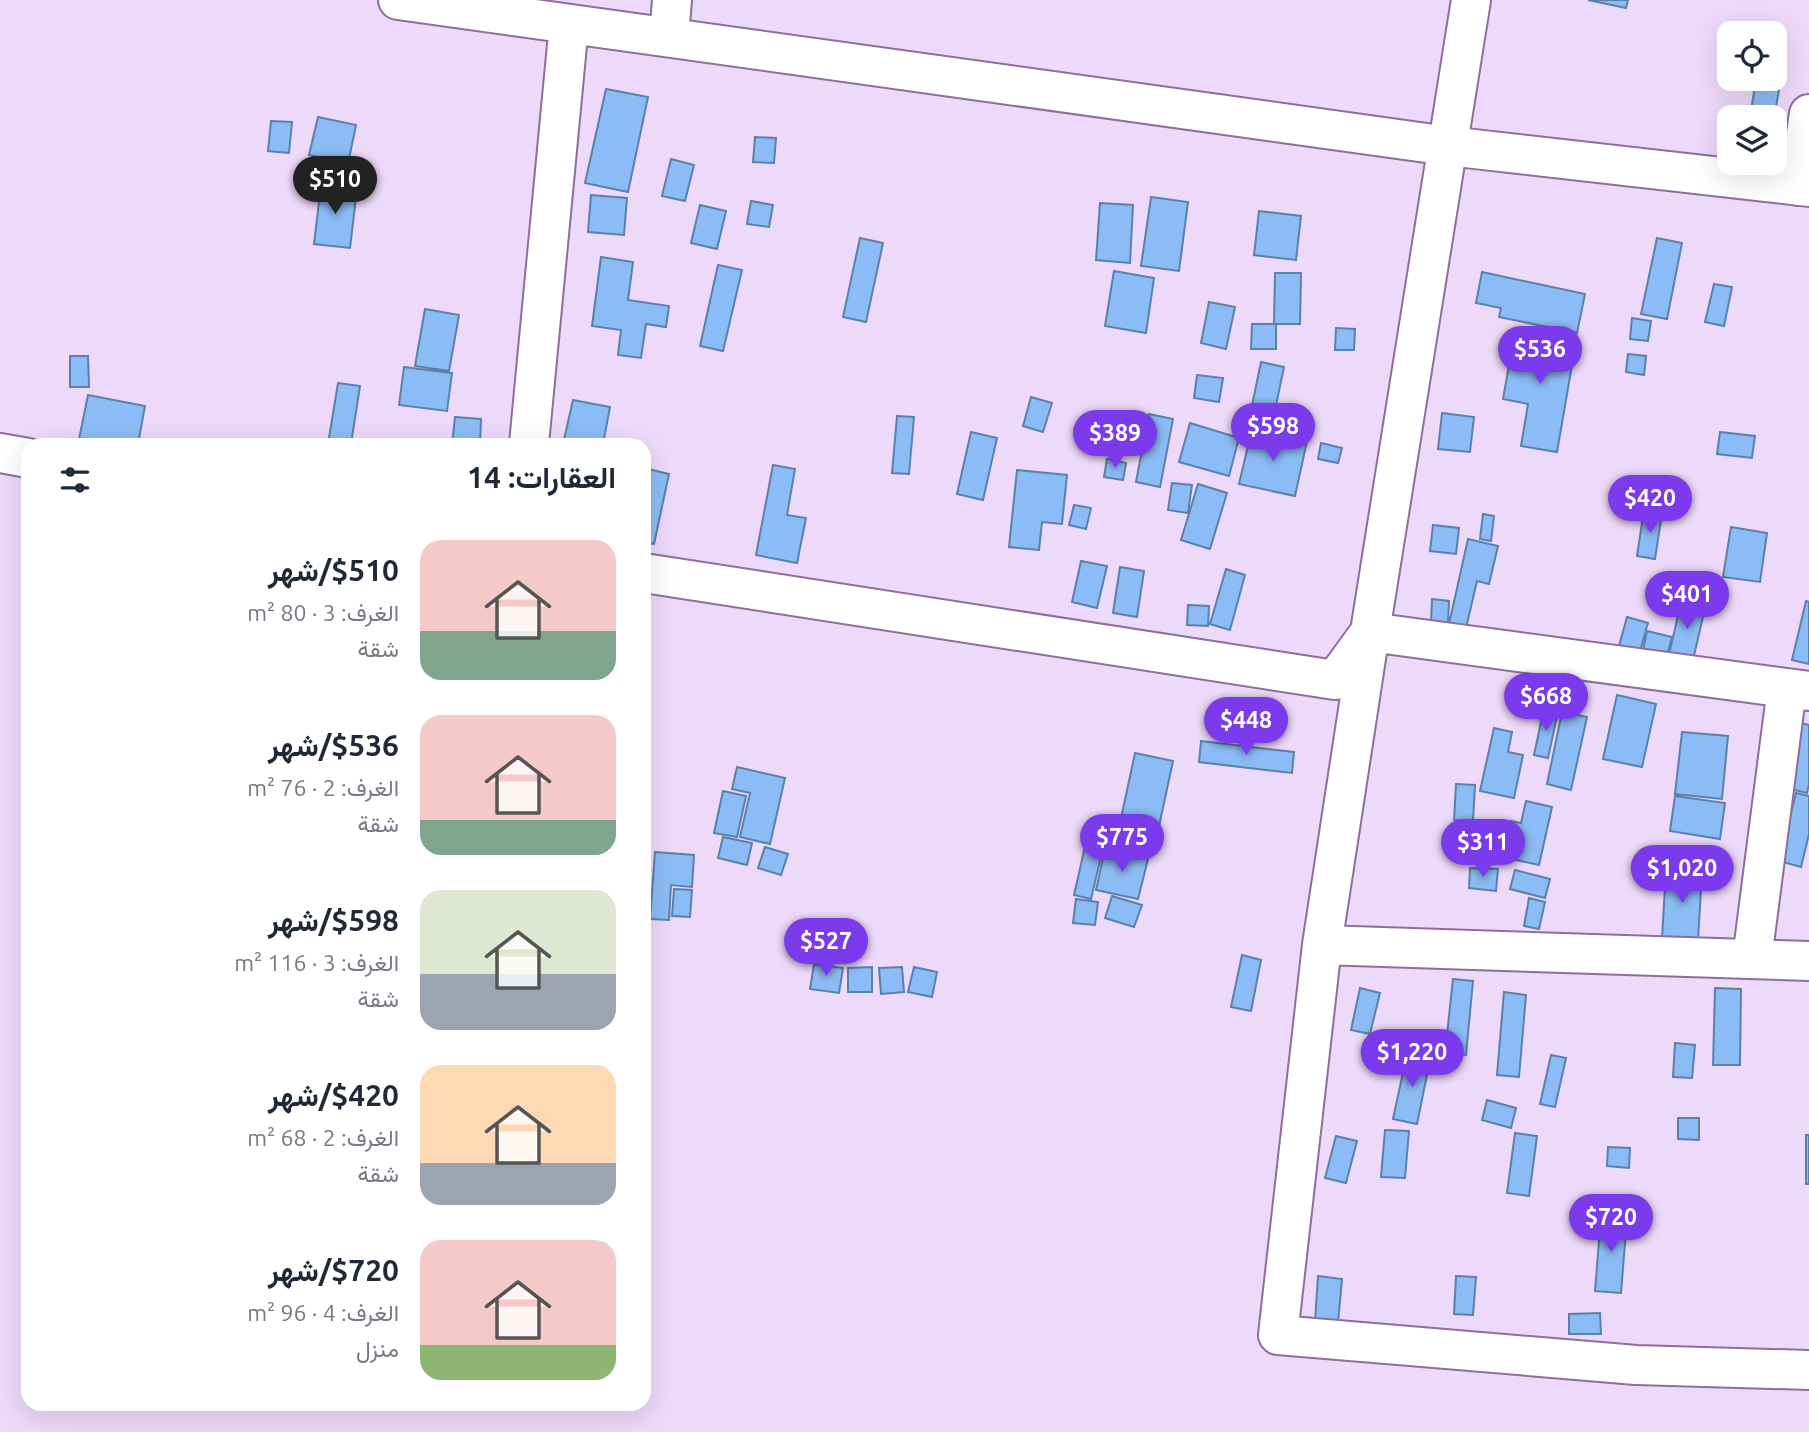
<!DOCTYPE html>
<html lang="ar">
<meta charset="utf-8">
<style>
:root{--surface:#fff;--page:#f6f6f7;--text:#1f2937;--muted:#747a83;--accent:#7c3aed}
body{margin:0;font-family:Ubuntu,Vazirmatn,sans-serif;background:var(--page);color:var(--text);direction:rtl;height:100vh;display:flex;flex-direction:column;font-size:26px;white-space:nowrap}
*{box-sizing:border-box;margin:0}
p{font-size:23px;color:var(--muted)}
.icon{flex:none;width:38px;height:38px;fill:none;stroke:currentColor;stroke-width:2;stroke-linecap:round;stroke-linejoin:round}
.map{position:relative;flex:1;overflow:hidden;direction:ltr}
.drawer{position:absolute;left:21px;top:438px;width:630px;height:973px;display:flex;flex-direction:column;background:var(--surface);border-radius:21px;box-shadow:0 7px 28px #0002;direction:rtl}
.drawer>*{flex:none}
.fabs{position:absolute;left:1717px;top:21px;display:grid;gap:14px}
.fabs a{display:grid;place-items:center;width:70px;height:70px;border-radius:14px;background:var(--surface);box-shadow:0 7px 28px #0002;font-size:35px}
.price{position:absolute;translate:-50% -60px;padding:0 16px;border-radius:24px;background:var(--accent);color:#fff;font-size:23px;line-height:46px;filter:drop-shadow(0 2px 4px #0008)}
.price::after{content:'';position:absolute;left:50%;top:42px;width:21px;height:16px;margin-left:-10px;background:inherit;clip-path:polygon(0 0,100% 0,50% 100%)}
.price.current{background:#222;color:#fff}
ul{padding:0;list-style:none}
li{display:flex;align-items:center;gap:21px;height:175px;padding:0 35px}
li span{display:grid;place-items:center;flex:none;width:196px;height:140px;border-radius:21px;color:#555}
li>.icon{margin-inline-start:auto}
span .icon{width:84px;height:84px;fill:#fffc;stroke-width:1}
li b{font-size:30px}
h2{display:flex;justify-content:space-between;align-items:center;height:84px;padding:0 35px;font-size:30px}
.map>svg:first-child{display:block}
.building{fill:#8cbcf5;stroke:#5b80ac;stroke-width:2}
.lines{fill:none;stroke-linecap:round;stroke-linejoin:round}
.minor-casing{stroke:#8d6e9e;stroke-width:42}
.minor{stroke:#fff;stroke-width:38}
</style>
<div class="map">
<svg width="1809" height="1432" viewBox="0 0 1809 1432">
<rect width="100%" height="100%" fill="#edd9f9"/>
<!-- building -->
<path class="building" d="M 1588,0 L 1628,0 L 1626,8 Z
M 1774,65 L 1783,66 L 1774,119 L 1774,117 L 1750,117 L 1756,79 L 1774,79 Z
M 606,89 L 648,97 L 628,192 L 585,183 Z
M 318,117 L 356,125 L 348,164 L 309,155 Z
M 271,121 L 292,122 L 289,153 L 268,151 Z
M 755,137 L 776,138 L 774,163 L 753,162 Z
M 671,159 L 694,165 L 685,201 L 662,196 Z
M 321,185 L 357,189 L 350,248 L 314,244 Z
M 591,195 L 627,198 L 624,235 L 588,232 Z
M 1151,197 L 1188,202 L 1179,271 L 1141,266 Z
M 751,201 L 773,205 L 769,227 L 747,224 Z
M 1100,203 L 1133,205 L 1130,263 L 1096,260 Z
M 700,205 L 726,211 L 717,249 L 691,243 Z
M 1259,211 L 1301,216 L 1296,260 L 1254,255 Z
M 860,238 L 883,243 L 866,322 L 843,317 Z
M 1657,238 L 1682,243 L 1667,319 L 1641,314 Z
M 601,257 L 633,262 L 628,300 L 669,306 L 666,327 L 646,324 L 641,358 L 618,355 L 621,330 L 592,326 Z
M 718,265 L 742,270 L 723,351 L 700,346 Z
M 1114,271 L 1154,278 L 1146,333 L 1105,326 Z
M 1482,272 L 1585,294 L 1577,333 L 1499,317 L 1501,308 L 1476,303 Z
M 1275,273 L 1301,273 L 1300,324 L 1274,324 Z
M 1714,284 L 1732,287 L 1724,326 L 1705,322 Z
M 1209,302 L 1235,307 L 1226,349 L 1201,343 Z
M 425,309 L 459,315 L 449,371 L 415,366 Z
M 1632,318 L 1651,321 L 1648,341 L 1630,339 Z
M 1252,324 L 1276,324 L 1276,349 L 1251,349 Z
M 1336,328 L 1355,329 L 1354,350 L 1335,350 Z
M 1515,331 L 1576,342 L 1557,452 L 1521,446 L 1528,404 L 1503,399 Z
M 1628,354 L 1646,356 L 1644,375 L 1626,372 Z
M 70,356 L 88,356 L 89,387 L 70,387 Z
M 1261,362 L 1284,367 L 1274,415 L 1251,410 Z
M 404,367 L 452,373 L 447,411 L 399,405 Z
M 1197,375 L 1223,378 L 1219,402 L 1194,398 Z
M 338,383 L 360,386 L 351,444 L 328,444 Z
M 88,395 L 145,406 L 138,444 L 78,444 Z
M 1031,397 L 1052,403 L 1043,432 L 1023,426 Z
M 573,400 L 610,407 L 603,444 L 563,444 Z
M 1442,413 L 1474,417 L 1470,452 L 1438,449 Z
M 1149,414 L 1173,419 L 1160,487 L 1136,482 Z
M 897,416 L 914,417 L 909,474 L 892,473 Z
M 455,417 L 481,419 L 480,444 L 452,444 Z
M 1190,423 L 1239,438 L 1229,476 L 1179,462 Z
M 1252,429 L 1307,441 L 1295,496 L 1239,484 Z
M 971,432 L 997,438 L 983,500 L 957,494 Z
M 1720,432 L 1755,436 L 1752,458 L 1717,454 Z
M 1321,443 L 1342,448 L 1338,463 L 1318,459 Z
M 1107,459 L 1126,463 L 1123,480 L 1104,477 Z
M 773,465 L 795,469 L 787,515 L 806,518 L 797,563 L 756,555 Z
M 644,468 L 669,474 L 654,544 L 644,542 Z
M 1017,470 L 1067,475 L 1062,524 L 1042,522 L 1039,550 L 1009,547 Z
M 1172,483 L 1192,485 L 1188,513 L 1168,510 Z
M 1198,484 L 1227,493 L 1210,549 L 1181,540 Z
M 1074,505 L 1091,508 L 1086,529 L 1069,525 Z
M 1644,510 L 1662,513 L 1655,559 L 1637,556 Z
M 1483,514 L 1494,516 L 1491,541 L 1480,539 Z
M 1433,525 L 1459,528 L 1456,554 L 1430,551 Z
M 1731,527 L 1767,533 L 1760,582 L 1723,577 Z
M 1468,539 L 1498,546 L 1489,584 L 1477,581 L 1466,628 L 1449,624 Z
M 1081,561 L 1107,566 L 1097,608 L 1072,602 Z
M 1120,567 L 1144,571 L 1137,617 L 1113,613 Z
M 1226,569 L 1245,575 L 1230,630 L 1210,624 Z
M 1432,599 L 1449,601 L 1448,623 L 1431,622 Z
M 1806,601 L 1809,602 L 1809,664 L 1792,660 Z
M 1681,602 L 1705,608 L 1693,660 L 1669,655 Z
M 1188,605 L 1209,606 L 1208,626 L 1187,625 Z
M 1627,617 L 1648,623 L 1640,651 L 1619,646 Z
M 1647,631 L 1672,637 L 1667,656 L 1643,650 Z
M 1617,695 L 1656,704 L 1642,767 L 1603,759 Z
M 1544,708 L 1558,711 L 1548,758 L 1534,755 Z
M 1562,712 L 1587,717 L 1571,790 L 1547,784 Z
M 1801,723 L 1809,725 L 1809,784 L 1807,793 L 1786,788 Z
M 1494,728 L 1512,732 L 1508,752 L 1523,755 L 1514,798 L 1480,791 Z
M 1682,732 L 1728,736 L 1722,799 L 1675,794 Z
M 1201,741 L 1294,752 L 1292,773 L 1199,762 Z
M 1135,753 L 1173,761 L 1158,831 L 1120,823 Z
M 737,767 L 785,778 L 770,844 L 740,837 L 750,793 L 732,789 Z
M 1456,784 L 1475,785 L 1473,821 L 1454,820 Z
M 723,791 L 746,796 L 737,837 L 714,833 Z
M 1796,793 L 1809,796 L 1809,834 L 1801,867 L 1779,861 Z
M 1675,796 L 1725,803 L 1720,839 L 1670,831 Z
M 1526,801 L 1552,807 L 1539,865 L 1503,857 L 1511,821 L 1521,823 Z
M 1091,820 L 1120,826 L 1115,851 L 1103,848 L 1091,899 L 1074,895 Z
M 1123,826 L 1152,832 L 1147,854 L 1119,848 Z
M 723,837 L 752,843 L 747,865 L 718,858 Z
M 765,847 L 788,854 L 781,875 L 758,868 Z
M 1105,849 L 1148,859 L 1138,899 L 1096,890 Z
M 655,852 L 694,855 L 692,887 L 671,885 L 669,920 L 650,919 Z
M 1470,868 L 1498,869 L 1496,891 L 1469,888 Z
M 1515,870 L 1550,879 L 1545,898 L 1510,889 Z
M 1666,870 L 1702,872 L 1698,940 L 1662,938 Z
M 674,889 L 692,890 L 690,917 L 672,916 Z
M 1112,896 L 1142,905 L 1134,927 L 1105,918 Z
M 1529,898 L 1545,902 L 1539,929 L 1524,926 Z
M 1076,899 L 1098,902 L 1095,925 L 1073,923 Z
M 1242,955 L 1261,960 L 1251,1011 L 1231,1007 Z
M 814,964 L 843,968 L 839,993 L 810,989 Z
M 872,967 L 872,992 L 848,992 L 848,968 Z
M 902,967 L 904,992 L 881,994 L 879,968 Z
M 914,967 L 937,972 L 932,997 L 908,992 Z
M 1453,979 L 1473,981 L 1466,1055 L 1445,1053 Z
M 1360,988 L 1380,993 L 1370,1034 L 1351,1030 Z
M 1715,988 L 1741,989 L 1740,1065 L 1713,1065 Z
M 1504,992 L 1526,995 L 1519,1077 L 1497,1075 Z
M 1406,1036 L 1442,1038 L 1441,1055 L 1405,1053 Z
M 1675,1043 L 1695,1045 L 1692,1078 L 1673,1077 Z
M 1407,1054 L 1430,1060 L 1417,1124 L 1393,1119 Z
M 1551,1055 L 1566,1058 L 1555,1107 L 1540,1104 Z
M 1487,1100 L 1516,1108 L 1511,1128 L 1482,1120 Z
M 1678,1118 L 1699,1118 L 1699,1140 L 1678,1139 Z
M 1385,1130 L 1409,1131 L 1405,1178 L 1381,1177 Z
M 1515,1133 L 1537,1136 L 1529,1196 L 1507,1193 Z
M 1806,1135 L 1809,1135 L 1809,1184 L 1806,1184 Z
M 1336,1136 L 1357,1141 L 1346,1183 L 1325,1178 Z
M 1608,1147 L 1630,1148 L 1629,1168 L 1607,1166 Z
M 1601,1216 L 1627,1218 L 1621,1293 L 1595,1291 Z
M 1318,1276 L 1342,1279 L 1338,1323 L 1315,1321 Z
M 1456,1276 L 1476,1277 L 1473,1315 L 1454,1314 Z
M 1600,1313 L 1601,1334 L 1569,1334 L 1569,1314 Z"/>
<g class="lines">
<!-- minor casing -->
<g class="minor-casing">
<path id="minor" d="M 398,0 L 1448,146 L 1809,187
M 669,37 L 672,0
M 1798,186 L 1809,114
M 529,444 L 569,24
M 0,453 L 28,458
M 644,573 L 1335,680 L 1370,632 L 1471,0
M 1809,691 L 1370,632 L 1322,945 L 1278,1335 L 1636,1365 L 1809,1370
M 1322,945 L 1809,961
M 1752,959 L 1787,688"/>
</g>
<!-- minor -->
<use href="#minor" class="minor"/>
</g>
</svg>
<div class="fabs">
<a><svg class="icon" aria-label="locate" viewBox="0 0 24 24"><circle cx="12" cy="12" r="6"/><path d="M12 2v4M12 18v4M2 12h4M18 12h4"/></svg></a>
<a><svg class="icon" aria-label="layers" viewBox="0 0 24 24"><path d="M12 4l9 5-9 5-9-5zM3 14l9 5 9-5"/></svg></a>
</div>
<b class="price current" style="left:335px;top:216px">$510</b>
<b class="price" style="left:1540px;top:386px">$536</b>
<b class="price" style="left:1273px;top:463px">$598</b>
<b class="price" style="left:1115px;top:470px">$389</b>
<b class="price" style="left:1650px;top:535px">$420</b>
<b class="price" style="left:1687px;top:631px">$401</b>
<b class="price" style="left:1546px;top:733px">$668</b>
<b class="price" style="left:1246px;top:757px">$448</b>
<b class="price" style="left:1122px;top:874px">$775</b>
<b class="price" style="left:1483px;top:879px">$311</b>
<b class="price" style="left:1682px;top:905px">$1,020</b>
<b class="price" style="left:826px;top:978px">$527</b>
<b class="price" style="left:1412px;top:1089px">$1,220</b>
<b class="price" style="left:1611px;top:1254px">$720</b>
<section class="drawer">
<h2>العقارات: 14<svg class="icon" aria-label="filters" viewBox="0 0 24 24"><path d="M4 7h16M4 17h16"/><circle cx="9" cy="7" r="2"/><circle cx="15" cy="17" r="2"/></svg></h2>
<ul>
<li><span style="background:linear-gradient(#f6c9c9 65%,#7fa58c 0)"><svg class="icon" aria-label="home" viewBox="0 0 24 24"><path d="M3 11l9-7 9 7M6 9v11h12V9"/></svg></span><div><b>$510/شهر</b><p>الغرف: 3 · 80 m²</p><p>شقة</p></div></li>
<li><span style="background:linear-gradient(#f6c9c9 75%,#7fa58c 0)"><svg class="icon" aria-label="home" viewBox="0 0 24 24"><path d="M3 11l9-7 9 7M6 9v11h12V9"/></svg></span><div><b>$536/شهر</b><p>الغرف: 2 · 76 m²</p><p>شقة</p></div></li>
<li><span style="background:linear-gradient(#dfe7d0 60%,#9aa5b1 0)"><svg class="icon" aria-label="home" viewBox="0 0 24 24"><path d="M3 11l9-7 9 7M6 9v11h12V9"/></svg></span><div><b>$598/شهر</b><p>الغرف: 3 · 116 m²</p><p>شقة</p></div></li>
<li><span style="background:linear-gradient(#ffd9b3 70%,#9aa5b1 0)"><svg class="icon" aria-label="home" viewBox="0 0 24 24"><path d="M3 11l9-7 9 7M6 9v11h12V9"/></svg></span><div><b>$420/شهر</b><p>الغرف: 2 · 68 m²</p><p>شقة</p></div></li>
<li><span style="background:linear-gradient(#f6c9c9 75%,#8fb573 0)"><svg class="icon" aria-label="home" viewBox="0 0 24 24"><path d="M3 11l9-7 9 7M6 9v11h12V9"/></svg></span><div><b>$720/شهر</b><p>الغرف: 4 · 96 m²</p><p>منزل</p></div></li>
</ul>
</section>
</div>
